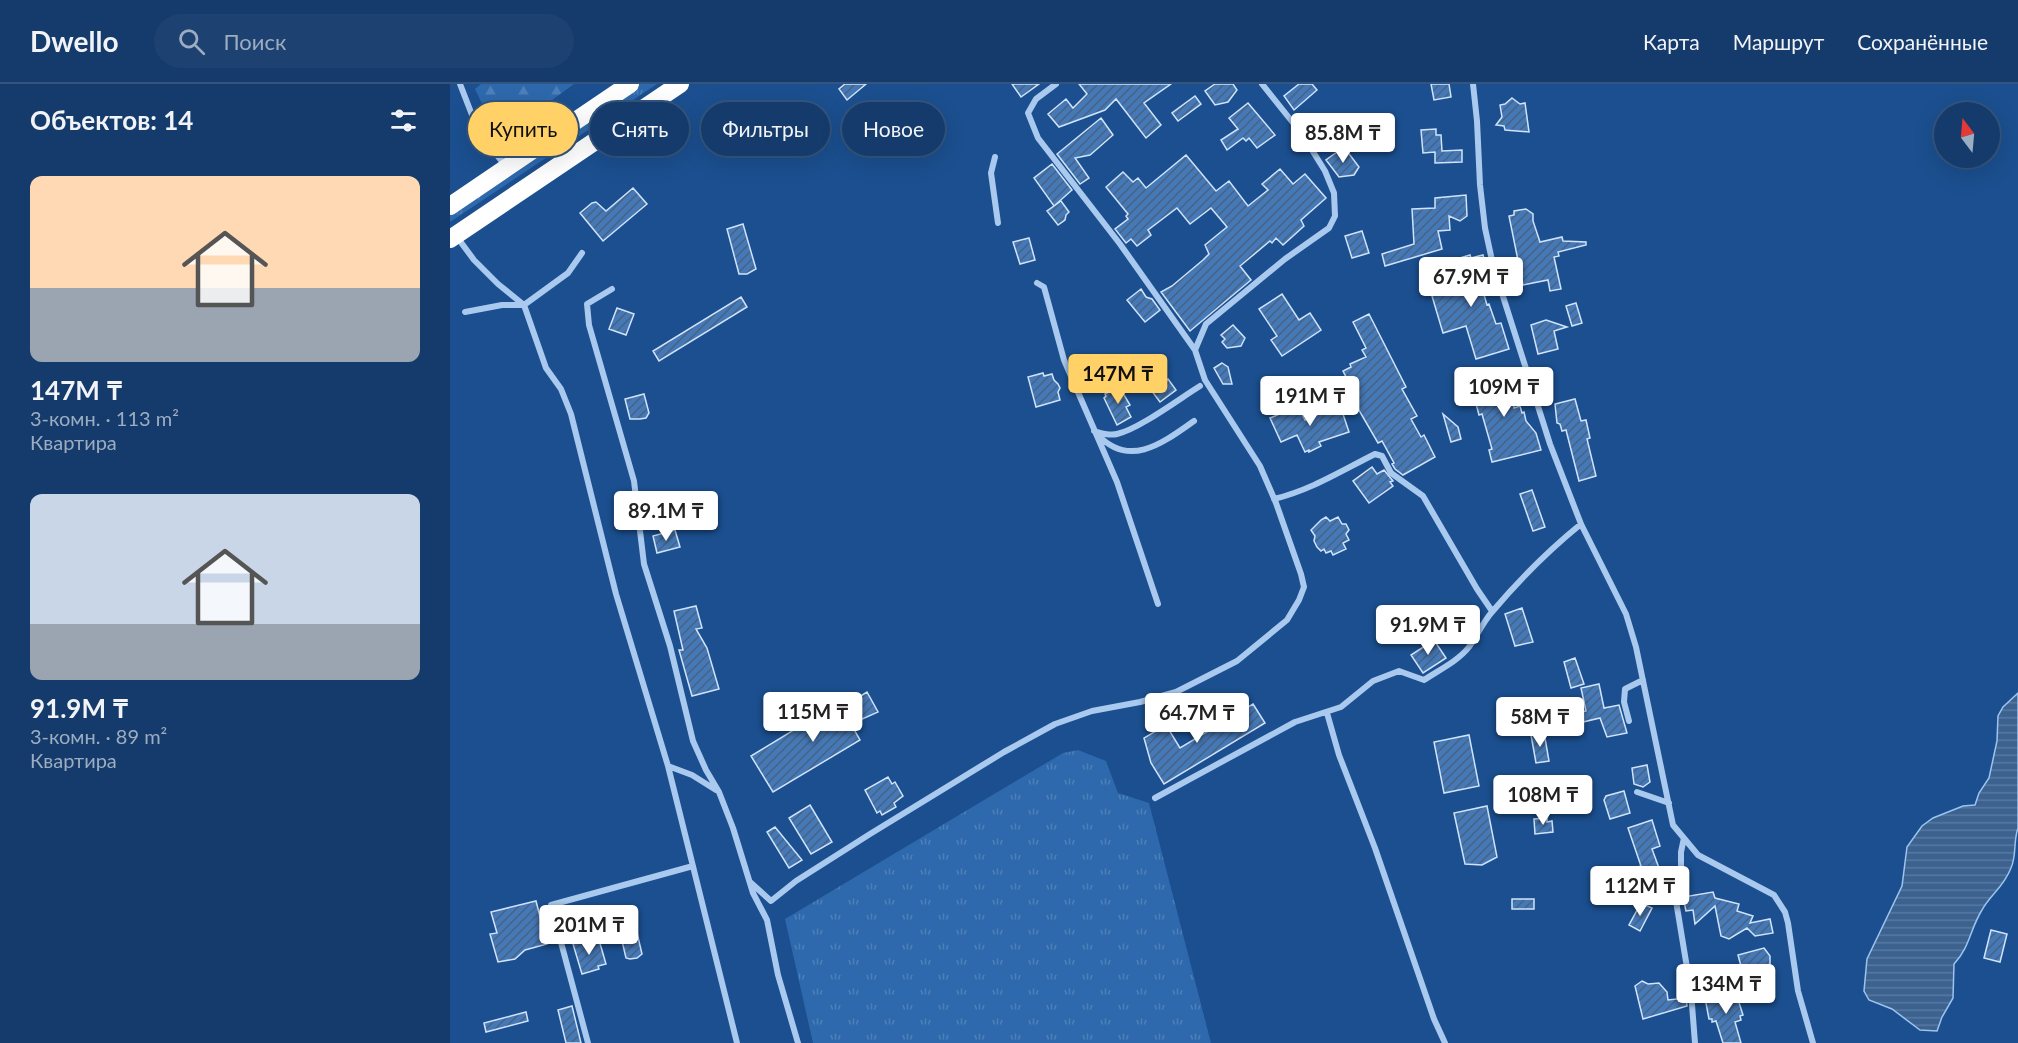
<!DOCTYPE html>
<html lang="ru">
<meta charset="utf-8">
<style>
:root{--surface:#143b6b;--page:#1d4271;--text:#f1f3f6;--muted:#9dadc1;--line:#33557e;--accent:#ffd166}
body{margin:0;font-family:Lato,sans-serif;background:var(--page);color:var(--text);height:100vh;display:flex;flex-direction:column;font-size:22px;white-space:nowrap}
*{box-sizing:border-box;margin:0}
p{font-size:20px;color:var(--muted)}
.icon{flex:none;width:33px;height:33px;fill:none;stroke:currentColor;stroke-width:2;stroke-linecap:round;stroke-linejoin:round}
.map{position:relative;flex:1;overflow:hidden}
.sheet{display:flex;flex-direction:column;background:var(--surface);width:450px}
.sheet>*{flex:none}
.guide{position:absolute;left:18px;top:18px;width:570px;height:54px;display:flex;gap:12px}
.needle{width:39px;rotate:344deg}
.controls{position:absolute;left:1484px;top:18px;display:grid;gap:12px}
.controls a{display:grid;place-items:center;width:66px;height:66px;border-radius:50%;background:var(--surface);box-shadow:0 6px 24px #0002,0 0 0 2px var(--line);font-size:30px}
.price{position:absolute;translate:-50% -51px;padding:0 14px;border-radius:6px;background:#fff;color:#222;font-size:20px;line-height:39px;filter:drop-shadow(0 2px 3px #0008)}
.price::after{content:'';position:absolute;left:50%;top:36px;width:18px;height:14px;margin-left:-9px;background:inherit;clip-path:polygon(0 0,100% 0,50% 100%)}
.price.selected{background:var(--accent);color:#111}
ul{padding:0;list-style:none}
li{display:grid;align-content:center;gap:12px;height:318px;padding:0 30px}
li span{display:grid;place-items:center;height:186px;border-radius:12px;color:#555}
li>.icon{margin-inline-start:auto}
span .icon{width:108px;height:108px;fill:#fffc;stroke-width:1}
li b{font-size:26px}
h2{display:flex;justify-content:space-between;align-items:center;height:72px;padding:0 30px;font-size:26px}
.pill{padding:0 21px;border-radius:27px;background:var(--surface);box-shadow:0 6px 24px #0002,0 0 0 2px var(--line);font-size:21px;line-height:54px}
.pill.selected{background:var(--accent);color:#111}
header{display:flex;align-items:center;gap:36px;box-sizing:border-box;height:84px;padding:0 30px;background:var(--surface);border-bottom:2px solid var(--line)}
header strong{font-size:28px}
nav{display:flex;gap:33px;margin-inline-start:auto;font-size:21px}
.search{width:420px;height:54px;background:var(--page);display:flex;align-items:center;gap:15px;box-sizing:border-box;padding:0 21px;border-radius:33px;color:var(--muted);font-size:22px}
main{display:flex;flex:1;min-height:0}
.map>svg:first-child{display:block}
.grass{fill:url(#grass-tufts)}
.forest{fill:url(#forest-firs)}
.water{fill:url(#water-rules);stroke:#9cc4f0;stroke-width:1.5}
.building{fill:url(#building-hatch);stroke:#cfe3fa;stroke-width:1.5}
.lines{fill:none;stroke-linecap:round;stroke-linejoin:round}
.street{stroke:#a9c9ee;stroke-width:6}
.highway{stroke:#fff;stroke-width:18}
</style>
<header>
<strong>Dwello</strong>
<div class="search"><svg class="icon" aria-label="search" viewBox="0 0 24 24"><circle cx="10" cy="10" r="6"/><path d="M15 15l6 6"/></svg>Поиск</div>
<nav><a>Карта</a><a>Маршрут</a><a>Сохранённые</a></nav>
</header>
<main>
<section class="sheet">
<h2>Объектов: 14<svg class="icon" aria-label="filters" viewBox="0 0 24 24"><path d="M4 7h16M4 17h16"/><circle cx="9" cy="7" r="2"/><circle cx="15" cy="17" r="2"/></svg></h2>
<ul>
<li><span style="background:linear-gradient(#ffd9b3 60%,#9aa5b1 0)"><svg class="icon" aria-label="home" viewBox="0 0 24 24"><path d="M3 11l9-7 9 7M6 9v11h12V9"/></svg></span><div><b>147M ₸</b><p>3-комн. · 113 m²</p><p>Квартира</p></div></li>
<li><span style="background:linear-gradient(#c9d6e8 70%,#9aa5b1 0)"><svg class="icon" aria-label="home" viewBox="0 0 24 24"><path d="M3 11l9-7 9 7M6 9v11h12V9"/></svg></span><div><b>91.9M ₸</b><p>3-комн. · 89 m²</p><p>Квартира</p></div></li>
</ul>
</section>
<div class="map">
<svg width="1568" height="959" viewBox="0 0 1568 959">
<defs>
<pattern id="grass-tufts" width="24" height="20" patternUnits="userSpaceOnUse" patternTransform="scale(1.5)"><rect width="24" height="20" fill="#2e69ad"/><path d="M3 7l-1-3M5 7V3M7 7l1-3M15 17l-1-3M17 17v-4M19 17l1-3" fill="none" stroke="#4d80b9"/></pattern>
<pattern id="forest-firs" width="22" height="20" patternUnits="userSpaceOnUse" patternTransform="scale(1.5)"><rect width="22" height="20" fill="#2e69ad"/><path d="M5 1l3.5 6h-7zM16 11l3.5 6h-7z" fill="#4d80b9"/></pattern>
<pattern id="water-rules" width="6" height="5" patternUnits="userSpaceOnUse" patternTransform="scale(1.5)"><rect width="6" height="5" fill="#3c6290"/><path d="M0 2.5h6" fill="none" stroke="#597aa1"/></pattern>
<pattern id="building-hatch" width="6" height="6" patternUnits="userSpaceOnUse" patternTransform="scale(1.5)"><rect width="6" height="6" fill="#4478b7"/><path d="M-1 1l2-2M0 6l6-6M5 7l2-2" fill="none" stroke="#486282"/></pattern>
</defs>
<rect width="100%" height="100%" fill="#1b4f8f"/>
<!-- grass -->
<path class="grass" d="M 189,0 L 207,0 L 0,138 L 0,129 Z
M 628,666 L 656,677 L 668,709 L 699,719 L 761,959 L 363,959 L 335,835 L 613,669 Z"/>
<!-- forest -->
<path class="forest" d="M 31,0 L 124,0 L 49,55 L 25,5 Z"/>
<!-- water -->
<path class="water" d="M 1568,609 L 1568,744 C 1563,758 1567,770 1561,784 C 1553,804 1541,810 1532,826 C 1520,845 1520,863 1504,880 L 1503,914 L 1492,933 L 1487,947 L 1470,946 L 1442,925 L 1419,916 L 1414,907 L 1417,875 L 1452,802 L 1457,763 L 1472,742 L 1483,734 L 1513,722 L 1525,721 L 1529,709 L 1539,694 L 1547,657 L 1548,632 L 1553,623 Z"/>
<!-- building -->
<path class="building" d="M 395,0 L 416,0 L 397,16 L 389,5 Z
M 562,0 L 589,0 L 571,13 Z
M 629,0 L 721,0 L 694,19 L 711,41 L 696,54 L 666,15 L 655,26 L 609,43 L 598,30 L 616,15 L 623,24 L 637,10 Z
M 765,0 L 783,0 L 787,6 L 778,18 L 765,21 L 755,7 Z
M 849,0 L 862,0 L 867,6 L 844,26 L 834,12 Z
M 981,0 L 999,0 L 1001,13 L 984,16 Z
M 745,12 L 751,20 L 728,37 L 722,29 Z
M 1062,14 L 1070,20 L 1075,19 L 1079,48 L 1055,46 L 1054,42 L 1046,41 L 1052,33 L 1050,21 L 1055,20 Z
M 798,19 L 825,51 L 807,64 L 799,54 L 796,57 L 793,54 L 777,66 L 771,56 L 788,45 L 779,34 Z
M 651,34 L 663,51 L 640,71 L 625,74 L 639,94 L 630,100 L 607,70 Z
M 986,45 L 986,51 L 991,51 L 992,67 L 1012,66 L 1012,78 L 985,79 L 985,68 L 973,69 L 971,46 Z
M 894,63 L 909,83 L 904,91 L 889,93 L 876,76 Z
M 736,71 L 766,107 L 779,97 L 798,122 L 818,106 L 812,100 L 830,85 L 843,100 L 855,90 L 876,114 L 851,136 L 854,142 L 833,161 L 826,154 L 822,159 L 820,157 L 790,182 L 801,196 L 740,247 L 711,208 L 722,202 L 753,176 L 759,170 L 755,161 L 777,143 L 761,124 L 740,140 L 727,124 L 698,146 L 701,151 L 687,162 L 681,155 L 676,159 L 665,145 L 678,135 L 676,132 L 678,130 L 656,103 L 673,88 L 683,98 L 688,94 L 696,104 Z
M 602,80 L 622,106 L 604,122 L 584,94 Z
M 183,104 L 197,120 L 153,157 L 130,129 L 142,119 L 146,118 L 156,127 Z
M 1016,111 L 1017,132 L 1010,137 L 999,132 L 1000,146 L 988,147 L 992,165 L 935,182 L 932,170 L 964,160 L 962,125 L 985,124 L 985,114 Z
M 611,117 L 619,128 L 616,131 L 615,136 L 608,141 L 597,127 Z
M 1076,125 L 1083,130 L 1083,137 L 1090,158 L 1112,153 L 1113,157 L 1136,158 L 1136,161 L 1108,168 L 1109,172 L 1104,173 L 1111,205 L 1100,207 L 1098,196 L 1073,201 L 1059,132 L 1064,131 L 1064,127 Z
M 293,140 L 306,185 L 297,190 L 289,190 L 277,145 Z
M 912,147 L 919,169 L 902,174 L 895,152 Z
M 579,154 L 585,176 L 570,180 L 563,158 Z
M 1020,171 L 1021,174 L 1033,171 L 1039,195 L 1030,197 L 1037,221 L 1039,220 L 1046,240 L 1051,239 L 1059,265 L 1026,275 L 1016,242 L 993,249 L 982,212 L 1008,204 L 1000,177 Z
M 691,205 L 696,213 L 702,215 L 710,226 L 695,238 L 677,216 Z
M 832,210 L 849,236 L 860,229 L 871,246 L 832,272 L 821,256 L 827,252 L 809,225 Z
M 291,213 L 297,223 L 209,277 L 203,267 Z
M 1126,219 L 1132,239 L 1122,242 L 1116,222 Z
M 167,224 L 184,230 L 176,251 L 159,245 Z
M 919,230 L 956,303 L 952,305 L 967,332 L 961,335 L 971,353 L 974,351 L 985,373 L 953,391 L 945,385 L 942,380 L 944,379 L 932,357 L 928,359 L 903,316 L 907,314 L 893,287 L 901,283 L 900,280 L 916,273 L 912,266 L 916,264 L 903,238 Z
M 1096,236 L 1117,243 L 1104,247 L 1108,265 L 1088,270 L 1081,241 Z
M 783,241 L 795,254 L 791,262 L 777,264 L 772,258 L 775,255 L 771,251 Z
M 772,279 L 778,283 L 782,300 L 773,300 L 764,284 Z
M 1056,286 L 1062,292 L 1065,299 L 1062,305 L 1064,324 L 1070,322 L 1072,329 L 1074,328 L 1076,337 L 1086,349 L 1091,366 L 1042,378 L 1039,366 L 1042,365 L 1032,330 L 1029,331 L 1025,316 L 1032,315 L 1027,293 Z
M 593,289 L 594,292 L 602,290 L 604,296 L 608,300 L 610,304 L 608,308 L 610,316 L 586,323 L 578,293 Z
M 718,295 L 726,306 L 710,318 L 701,306 Z
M 668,303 L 669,305 L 670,304 L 680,321 L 676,323 L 681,333 L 667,341 L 654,314 L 656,312 L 655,310 Z
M 194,310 L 199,329 L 196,334 L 190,335 L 180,335 L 175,315 Z
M 1125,315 L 1131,337 L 1136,336 L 1140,354 L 1137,355 L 1146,392 L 1129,397 L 1116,346 L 1112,347 L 1110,340 L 1107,339 L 1105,320 Z
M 890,321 L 899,348 L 869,358 L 871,362 L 859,368 L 859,366 L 855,368 L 847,351 L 831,358 L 820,334 L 848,322 L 855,336 Z
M 993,330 L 1008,343 L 1011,355 L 1001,358 Z
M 922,383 L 927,390 L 934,386 L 943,397 L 940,398 L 943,402 L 919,419 L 903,397 Z
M 1082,406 L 1095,443 L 1083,447 L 1070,410 Z
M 876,433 L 880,437 L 888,433 L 892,440 L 896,440 L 899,446 L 896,450 L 899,456 L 893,459 L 896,465 L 883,471 L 881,467 L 876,469 L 874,465 L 871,467 L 867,463 L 864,457 L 865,452 L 861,446 L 871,436 Z
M 225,446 L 230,463 L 207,469 L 203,452 Z
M 246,522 L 252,544 L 246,545 L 257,564 L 269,605 L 242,612 L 229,566 L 233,566 L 224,527 Z
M 1072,524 L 1083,558 L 1065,562 L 1055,530 Z
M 984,556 L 996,574 L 973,589 L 961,571 Z
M 1125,574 L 1134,600 L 1121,604 L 1114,578 Z
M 1149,600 L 1154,624 L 1169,621 L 1177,649 L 1157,653 L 1150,634 L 1133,638 L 1131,628 L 1136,627 L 1131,604 Z
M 417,608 L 428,628 L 401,640 L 410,656 L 323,708 L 301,672 L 388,619 L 391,624 Z
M 803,620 L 815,639 L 714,700 L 701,679 L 694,654 L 716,641 L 730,664 Z
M 1094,648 L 1099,677 L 1086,679 L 1081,651 Z
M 1019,651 L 1029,702 L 994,709 L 984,658 Z
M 1197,681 L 1200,698 L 1193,703 L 1184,700 L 1182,684 Z
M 438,693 L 442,700 L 445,698 L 453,712 L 444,719 L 446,723 L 432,731 L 430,727 L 427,729 L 415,706 Z
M 1174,707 L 1180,729 L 1160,735 L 1154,716 L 1156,712 Z
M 360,721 L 382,758 L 361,770 L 339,734 Z
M 1037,722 L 1047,773 L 1032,781 L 1015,780 L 1004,729 Z
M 1097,734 L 1097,738 L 1102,737 L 1103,748 L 1085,750 L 1084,735 Z
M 1202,736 L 1210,762 L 1202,765 L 1209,784 L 1213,785 L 1217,793 L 1212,801 L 1191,808 L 1181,785 L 1191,782 L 1178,744 Z
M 325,743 L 352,776 L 339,784 L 317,748 Z
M 1263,808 L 1265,814 L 1289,820 L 1287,827 L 1303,832 L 1300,839 L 1320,835 L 1323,849 L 1305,852 L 1297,844 L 1279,855 L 1271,852 L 1265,822 L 1245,840 L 1243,826 L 1236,827 L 1233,813 Z
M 1062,815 L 1084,815 L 1084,825 L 1062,825 Z
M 86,817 L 97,860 L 75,866 L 65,875 L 48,878 L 40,850 L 47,849 L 41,828 Z
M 1191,819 L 1202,824 L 1190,847 L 1179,841 Z
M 184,836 L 192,870 L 187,874 L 180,875 L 176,874 L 168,840 Z
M 1541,846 L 1557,850 L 1550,878 L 1534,874 Z
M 138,855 L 139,859 L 149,856 L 156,880 L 148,882 L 149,885 L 132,890 L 123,860 Z
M 1314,864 L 1320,872 L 1320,887 L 1294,893 L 1288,871 Z
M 1192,897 L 1198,900 L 1209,899 L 1217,908 L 1218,916 L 1236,914 L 1237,922 L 1193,935 L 1185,902 Z
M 1285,906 L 1293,931 L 1290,932 L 1291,936 L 1285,938 L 1291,959 L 1273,959 L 1266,937 L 1262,938 L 1262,935 L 1259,935 L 1255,914 Z
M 122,922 L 131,959 L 116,959 L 108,926 Z
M 76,928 L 78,937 L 36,948 L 34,939 Z"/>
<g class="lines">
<!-- street -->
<path class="street" d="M 10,0 L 29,49 L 55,81
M 1023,0 L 1027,37 L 1030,101 L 1035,144 L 1043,181 L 1100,360 L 1131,440 L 1176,530 L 1186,563 L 1223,741 L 1248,771 L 1324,811 L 1335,828 L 1338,839 L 1348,907 L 1363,959
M 545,73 L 541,89 L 548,139
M 7,153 L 24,176 L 48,200 L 74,221 L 96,284 L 111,305 L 121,330 L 166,510 L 218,682 L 287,959
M 587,199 L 594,203 L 614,276 L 667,398 L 708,520
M 162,205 L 137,220 L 139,241 L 184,397 L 194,480 L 220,562 L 243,657 L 256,686 L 269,708 L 283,744 L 303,809 L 317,836 L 328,891 L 348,959
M 15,228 L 52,221 L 74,221 L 118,189 L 132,169
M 745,266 L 756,240 L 835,175 L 879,144 L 885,132 L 884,109 L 875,87 L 852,50 L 812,0
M 644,347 C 651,349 659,352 667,350 C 689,345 729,315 750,302
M 648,351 C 680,385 714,358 744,337
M 824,415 C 861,406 891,387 925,370 L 932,372 L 941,389 L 973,412 L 1027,505 L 1042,527
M 877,629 L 889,671 L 925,764 L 984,935 L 995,959
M 1179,637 L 1174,618 L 1175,605 L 1193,596
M 218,682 L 242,691 L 266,706
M 1187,708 L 1219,719
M 705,714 L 845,638 L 891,623 L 923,597 L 949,587 L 974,596 C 989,586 1008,577 1019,563 C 1027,552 1033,538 1042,528 C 1069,496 1099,466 1131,440
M 1234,754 L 1231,768 L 1231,791 L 1226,817 L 1241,908 L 1245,959
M 300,798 L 321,817 L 346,797 L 420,750 L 554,668 L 605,640 L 642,627 L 690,618 L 726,608 L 787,577 L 837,536 L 849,516 L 854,503 L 851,490 L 826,419 L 810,382 L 755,296 L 745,266 L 670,160 L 588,54 L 578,29 L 586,15 L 606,0
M 138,959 L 101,821 L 243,782"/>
<!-- highway -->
<path class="highway" d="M 0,122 L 180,0
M 0,155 L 230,0"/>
</g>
</svg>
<div class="controls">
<a><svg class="needle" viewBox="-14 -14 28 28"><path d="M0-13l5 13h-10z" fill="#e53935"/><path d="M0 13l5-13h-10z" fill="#9dadc1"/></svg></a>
</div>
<b class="price" style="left:893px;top:80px">85.8M ₸</b>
<b class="price" style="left:1021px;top:224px">67.9M ₸</b>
<b class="price selected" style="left:668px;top:321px">147M ₸</b>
<b class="price" style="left:1054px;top:334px">109M ₸</b>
<b class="price" style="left:860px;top:343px">191M ₸</b>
<b class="price" style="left:216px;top:458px">89.1M ₸</b>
<b class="price" style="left:978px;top:572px">91.9M ₸</b>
<b class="price" style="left:363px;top:659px">115M ₸</b>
<b class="price" style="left:747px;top:660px">64.7M ₸</b>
<b class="price" style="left:1090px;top:664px">58M ₸</b>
<b class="price" style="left:1093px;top:742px">108M ₸</b>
<b class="price" style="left:1190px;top:833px">112M ₸</b>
<b class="price" style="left:139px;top:872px">201M ₸</b>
<b class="price" style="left:1276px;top:931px">134M ₸</b>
<div class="guide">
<a class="pill selected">Купить</a>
<a class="pill">Снять</a>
<a class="pill">Фильтры</a>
<a class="pill">Новое</a>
</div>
</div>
</main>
